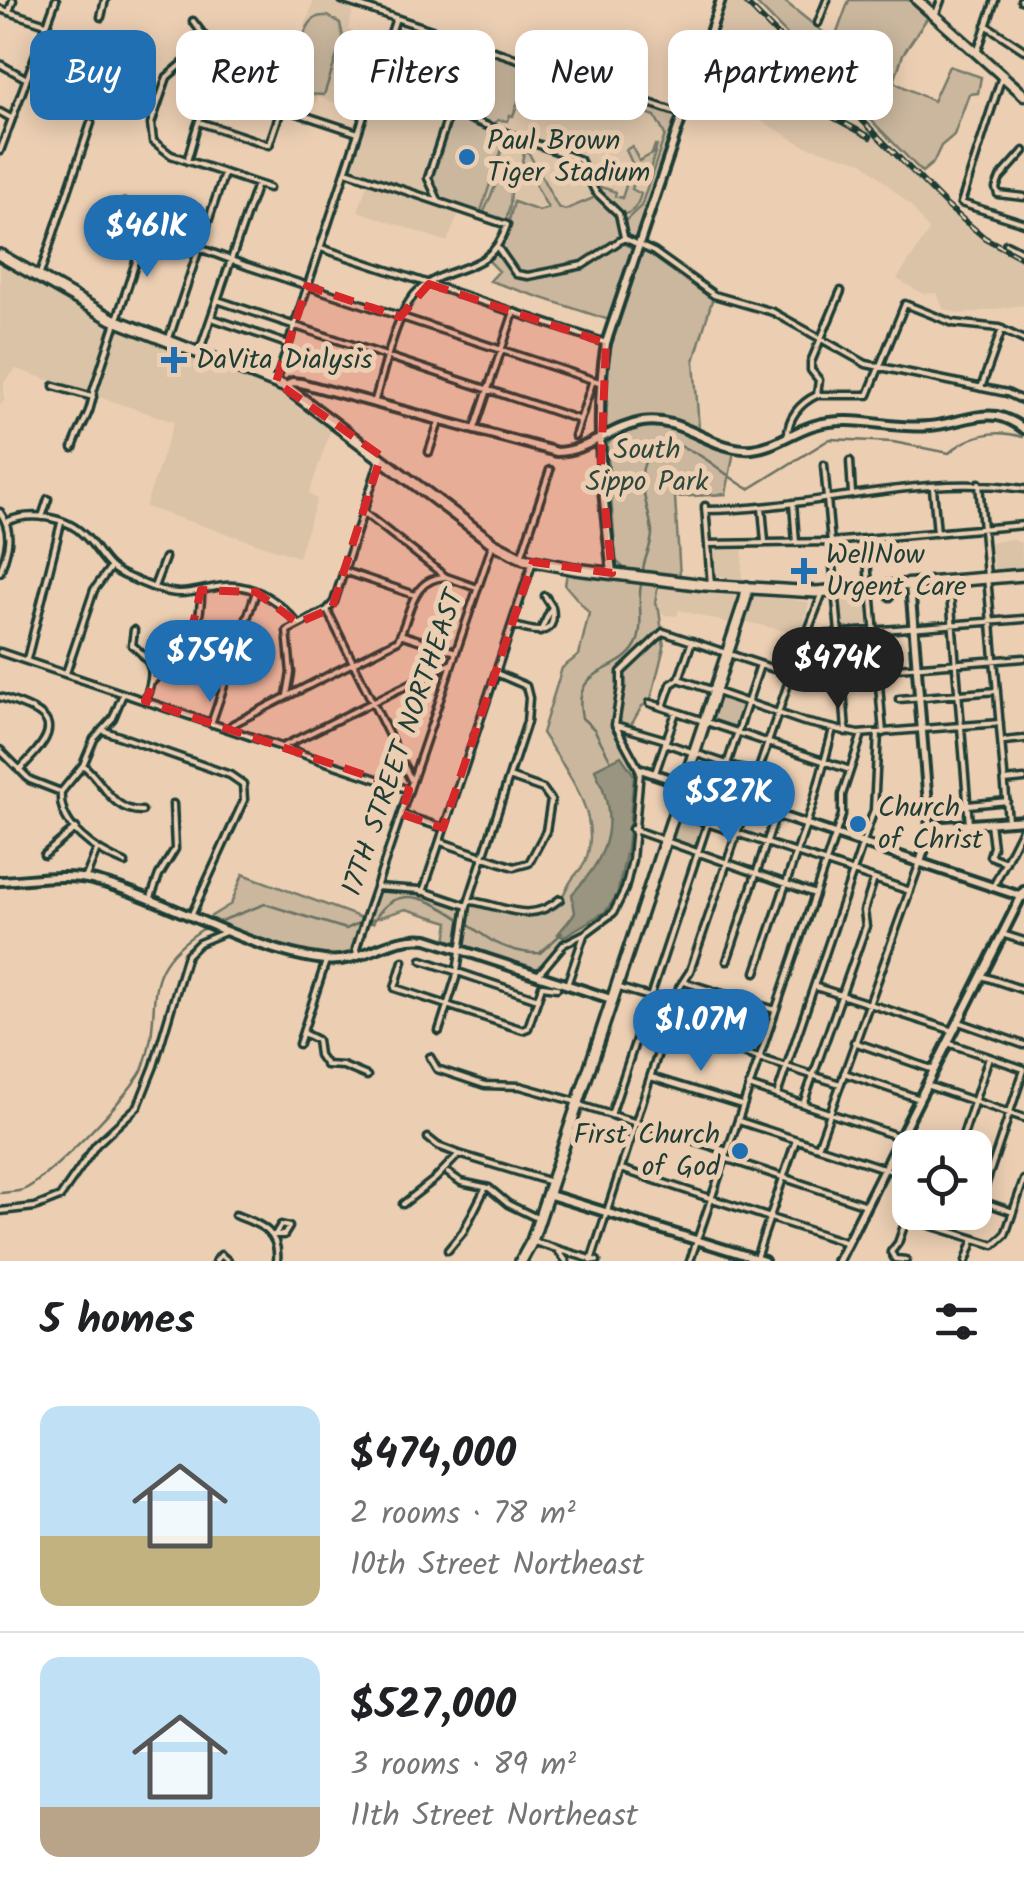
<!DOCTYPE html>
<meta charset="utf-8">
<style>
:root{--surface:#fff;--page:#f6f6f6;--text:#202124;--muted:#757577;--line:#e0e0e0;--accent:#1f6fb2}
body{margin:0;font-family:Kalam,sans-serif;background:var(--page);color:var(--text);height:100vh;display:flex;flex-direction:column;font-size:38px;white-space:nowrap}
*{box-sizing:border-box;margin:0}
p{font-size:32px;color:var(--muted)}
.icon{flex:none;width:55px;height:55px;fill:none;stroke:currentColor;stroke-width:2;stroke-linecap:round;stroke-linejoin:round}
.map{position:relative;height:1261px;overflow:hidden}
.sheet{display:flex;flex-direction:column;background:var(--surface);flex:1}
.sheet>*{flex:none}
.top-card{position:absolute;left:30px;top:30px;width:965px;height:90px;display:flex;gap:20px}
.fabs{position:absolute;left:892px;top:1130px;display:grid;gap:20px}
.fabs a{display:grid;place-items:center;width:100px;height:100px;border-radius:20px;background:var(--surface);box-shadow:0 5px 25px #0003;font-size:50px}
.price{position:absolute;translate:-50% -85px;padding:0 22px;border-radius:35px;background:var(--accent);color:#fff;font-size:32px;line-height:65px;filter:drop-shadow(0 2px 5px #0008)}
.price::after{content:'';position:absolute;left:50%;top:60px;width:30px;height:22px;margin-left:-15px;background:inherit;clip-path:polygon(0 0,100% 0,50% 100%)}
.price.active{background:#222;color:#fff}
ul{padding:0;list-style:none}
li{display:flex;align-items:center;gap:30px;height:250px;padding:0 40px}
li+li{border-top:2px solid var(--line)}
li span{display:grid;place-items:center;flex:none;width:280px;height:200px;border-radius:20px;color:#555}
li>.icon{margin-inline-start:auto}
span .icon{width:120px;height:120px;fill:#fffc;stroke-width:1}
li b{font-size:42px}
h2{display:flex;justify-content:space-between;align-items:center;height:120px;padding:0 40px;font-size:42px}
.tag{padding:0 35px;border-radius:20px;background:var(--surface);box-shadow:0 5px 25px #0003;font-size:35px;line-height:90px}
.tag.active{background:var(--accent);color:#fff}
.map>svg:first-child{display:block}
.built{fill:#dbc3a8}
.green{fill:#cab79e;stroke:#747a69;stroke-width:2.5}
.water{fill:#9a9581;stroke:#697262;stroke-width:2.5}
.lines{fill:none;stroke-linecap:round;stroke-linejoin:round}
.stream{stroke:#697262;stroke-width:2.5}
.minor-casing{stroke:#1f3d34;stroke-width:11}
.tertiary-casing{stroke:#1f3d34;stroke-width:14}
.secondary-casing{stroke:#1f3d34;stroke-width:15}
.primary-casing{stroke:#1f3d34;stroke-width:16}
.minor{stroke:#eccfb3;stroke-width:4}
.tertiary{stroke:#eccfb3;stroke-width:6}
.secondary{stroke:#eccfb3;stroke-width:8}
.primary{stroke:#eccfb3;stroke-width:9}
.rail-casing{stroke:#1f3d34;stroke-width:6}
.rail{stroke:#eccfb3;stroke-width:2.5;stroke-dasharray:8;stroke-linecap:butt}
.marked{fill:#d62828;fill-opacity:0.2;stroke:#d62828;stroke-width:8;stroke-dasharray:20 12;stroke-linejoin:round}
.poi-dot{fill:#1f6fb2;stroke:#eccfb3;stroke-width:4}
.labels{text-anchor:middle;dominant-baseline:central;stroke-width:10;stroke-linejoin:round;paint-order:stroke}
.poi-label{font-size:28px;fill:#1f3d34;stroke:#eccfb3;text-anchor:start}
.park-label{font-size:28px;fill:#30493f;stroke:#eccfb3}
.street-label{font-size:28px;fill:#1f3d34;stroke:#eccfb3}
</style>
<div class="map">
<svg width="1024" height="1261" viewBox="0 0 1024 1261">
<rect width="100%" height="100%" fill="#eccfb3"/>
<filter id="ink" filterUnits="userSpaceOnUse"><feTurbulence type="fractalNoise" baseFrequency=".01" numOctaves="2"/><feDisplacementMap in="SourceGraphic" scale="20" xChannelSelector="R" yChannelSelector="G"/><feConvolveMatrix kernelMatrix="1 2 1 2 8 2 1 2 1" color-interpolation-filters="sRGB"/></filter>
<g filter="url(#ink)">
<!-- built -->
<path class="built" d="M 314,0 L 329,0 L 354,8 L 348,29 L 360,34 L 368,43 L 391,49 L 399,24 L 676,116 L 678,121 L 637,237 L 617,240 L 513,207 L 509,224 L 461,208 L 447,242 L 358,211 L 370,175 L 351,168 L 369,115 L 318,97 L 314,107 L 285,97 L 288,88 L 285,86 Z
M 725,0 L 738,0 L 760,18 L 959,218 L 981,236 L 1024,261 L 1024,305 L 962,314 L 943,309 L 937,293 L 923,294 L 897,279 L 929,231 L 911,206 L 863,162 L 805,146 L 698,85 Z
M 0,260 L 118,327 L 272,387 L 332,426 L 309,494 L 317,499 L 298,557 L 145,507 L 174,422 L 16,369 L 4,382 L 4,401 L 0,406 Z
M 1012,539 L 1021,543 L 1023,567 L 994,571 L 990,542 Z
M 714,546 L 743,546 L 742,579 L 716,576 Z
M 660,586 L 719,593 L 741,595 L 732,624 L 679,610 L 677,616 L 664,615 L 656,603 Z
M 753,595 L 809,602 L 802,635 L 747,622 L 745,620 Z
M 867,598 L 868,624 L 848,628 L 841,625 L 839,602 Z"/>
<!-- green -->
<path class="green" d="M 753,0 L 783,0 L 834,41 L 849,0 L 909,0 L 928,17 L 903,54 L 894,82 L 933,101 L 949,66 L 981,77 L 978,93 L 969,94 L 954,135 L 941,146 L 933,163 L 922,172 Z
M 328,16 L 340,23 L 343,37 L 324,95 L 304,94 L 294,85 C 291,73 303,30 312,21 C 318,15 321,16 328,16 Z
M 475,47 L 558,75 L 558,91 L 564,98 L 550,95 L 552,85 L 527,76 L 513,116 L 510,115 L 508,121 L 499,120 L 493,124 L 457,112 L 454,104 L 460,87 L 466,88 L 465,77 L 470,79 L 478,62 L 475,57 L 468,64 Z
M 350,49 L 376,57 C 370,77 358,83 338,77 L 340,61 L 345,61 Z
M 568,78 L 676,116 L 678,121 L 635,238 L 626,236 L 625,221 L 641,206 L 665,135 L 655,116 L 571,86 L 567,96 L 563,94 L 561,88 Z
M 452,116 L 501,132 L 505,140 L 480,214 L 442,201 L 429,178 L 449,118 Z
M 655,145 L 657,146 L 650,169 L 640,167 L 632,189 L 641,194 C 638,205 633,215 621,214 L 601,194 L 595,180 L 603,181 L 601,187 L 616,192 L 615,196 L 622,198 L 633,165 L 626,150 L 632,146 L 639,161 L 652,154 Z
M 526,148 L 558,207 L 565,210 L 598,196 C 612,210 627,221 617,241 L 633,248 L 609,320 L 490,281 L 499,271 L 488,260 L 502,247 L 514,202 L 539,211 L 548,208 L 522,160 Z
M 499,177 L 512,181 C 510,193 512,209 504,223 L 483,214 Z
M 641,250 L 656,255 L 713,297 L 694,361 L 699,429 C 665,416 643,416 610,431 L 606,428 L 609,353 Z
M 649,425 L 676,430 L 734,451 L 726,494 L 675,497 L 680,577 L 625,569 L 616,561 L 607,445 L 613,437 Z
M 567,573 L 658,585 L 655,604 L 659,610 L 664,647 L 650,703 L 642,706 L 626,734 L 627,746 L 638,771 L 630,834 L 630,858 L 618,903 L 592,927 L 564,941 L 538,970 L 461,946 L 471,904 C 494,905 517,920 541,914 C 561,908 561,896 571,881 C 575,874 582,869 585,862 C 604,816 565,769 542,733 L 562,668 L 579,655 L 589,613 L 565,585 Z
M 716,695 L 744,704 L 735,731 L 707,722 Z
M 677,815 L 703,823 L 694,850 L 669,841 Z
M 243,874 L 362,918 L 352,950 C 327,973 236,931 205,920 L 231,904 Z
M 380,891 L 415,892 L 462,908 L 457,942 L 446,941 L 449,922 L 406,909 L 367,921 L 376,894 Z"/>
<!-- water -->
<path class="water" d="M 621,756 L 634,775 L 627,849 L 617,895 L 606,911 L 563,937 L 558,934 L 575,913 L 572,894 C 601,864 617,835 604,792 C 602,784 597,777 595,769 Z"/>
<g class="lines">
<!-- stream -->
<path class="stream" d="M 643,570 C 644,557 653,545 652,531 C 648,499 626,465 663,444 C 694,442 724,476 749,489 L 830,439 L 893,442 L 949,453 C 970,434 996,429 1023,437
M 610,759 L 594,729 L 582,718 C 570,662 624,677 638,640 C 644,621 637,603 641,585
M 213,924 L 265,904 L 346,929 L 359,923 L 373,923 C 403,863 461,923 494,942 C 508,949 525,954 540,953 L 562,933
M 0,1193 C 7,1192 17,1192 23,1190 C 45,1182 134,1091 143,1068 C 167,1004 131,973 206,927"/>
<!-- minor casing -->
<g class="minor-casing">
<path id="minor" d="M 342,0 L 682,114
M 1021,0 L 1024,1
M 0,9 L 46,24
M 9,12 L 13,0
M 935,16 L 941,0
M 101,17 L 105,0
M 193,21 L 211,45 L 194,54 L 167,77 L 151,124 L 153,141 L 171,155 L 269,188
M 818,23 L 827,0
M 986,25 L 1024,50
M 977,53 L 995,0
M 0,64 L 25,78
M 1002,76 L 961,203 L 1024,223
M 77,78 L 157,106
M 450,110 C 492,130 537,143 580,160 L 595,191 L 619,214 L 624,237
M 0,112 L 11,118
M 93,115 L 112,60
M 202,123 L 269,145 L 282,107
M 0,151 L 56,0
M 1024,151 L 1000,178 L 996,188 L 998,194 L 1024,197
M 187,161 C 195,137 200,95 227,90 L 358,133
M 346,171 L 439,202
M 124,203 L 117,217 L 247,266 L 602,383
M 624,238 L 654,252 L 714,295 L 773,312 L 866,364 L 1007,393 L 1024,401
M 1006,244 L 1024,253
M 321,248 L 606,343
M 498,248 L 516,274 L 528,276 L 583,265 L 624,238
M 39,277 L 91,123
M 217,300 L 580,420
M 212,318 L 287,344
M 168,341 L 224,174
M 200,350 L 257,184
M 276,382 L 396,18
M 54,386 L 93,397
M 981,388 L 1002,329
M 817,395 L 868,395 L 905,304 L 953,323 L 999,328 L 1024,340
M 375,400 C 384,371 396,312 417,292 C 448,262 491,277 507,225 L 439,202 L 428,178 L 472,44
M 474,431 L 514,312
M 575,436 L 592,383
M 788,437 C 787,418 800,403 817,395 L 819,380 L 811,370 L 811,362 L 841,291
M 73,448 C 79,427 92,414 93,392 L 147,228
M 429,452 L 439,422
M 850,461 L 852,494
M 824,465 L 839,633
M 979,483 L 1008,821
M 933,488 L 937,533
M 793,503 L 796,543
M 705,506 L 711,585
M 762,507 L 765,542
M 705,510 C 811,510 918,472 1024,489
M 0,512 C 14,532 8,550 0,572
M 363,512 L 446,577 L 477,588
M 42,517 L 48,499
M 6,522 C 30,511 66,516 85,536 C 101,552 105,569 128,577 C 144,584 163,593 180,593 C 195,593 210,587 225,586 C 255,584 280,602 298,624
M 866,540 L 869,588
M 708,544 L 830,542 L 1024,525
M 521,557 L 550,470
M 344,571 L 415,595
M 949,582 L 969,824
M 154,587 L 165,558
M 890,587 L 890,597
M 871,588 L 883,733
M 545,596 L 552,607
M 327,610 L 411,780
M 327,610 L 334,602 L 380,460
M 512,625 C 532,632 558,639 552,607 L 540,632
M 134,630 L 132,645 C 156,664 155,673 145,701
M 836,633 L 839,673
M 403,635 L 456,652
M 806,636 L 1024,619
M 0,652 L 409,790
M 27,659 L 61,523
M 66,673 L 94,590 L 110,568
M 842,673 L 846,732
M 679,679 L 804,722 L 858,734 L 1000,723
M 152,682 C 161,671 170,675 180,668 C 194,657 202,606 201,590
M 287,695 L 291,673 L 287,631 L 327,610
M 0,697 C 55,715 65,725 19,770
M 899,699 L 997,691
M 650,703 L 850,770
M 663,707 L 671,684 L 679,679 L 692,641
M 211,724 L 256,592
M 615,725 L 621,687 L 621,672 L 663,632 L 795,676 L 1024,658
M 615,725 L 666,740
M 228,729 L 233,724 L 398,640 C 411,615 410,578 446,577
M 102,730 L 230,775 L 243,784 L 244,800 L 191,916
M 1004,741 L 1024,739
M 665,743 L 786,784
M 282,747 L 452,663
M 0,750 L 30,780 L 61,792
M 83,765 C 103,781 112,812 142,811
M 655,773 L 676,712
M 1005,781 L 1024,779
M 61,792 L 83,765 L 94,739 L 113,718 L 123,694
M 61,792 C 58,827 97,852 125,863
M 901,812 L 1007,801
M 677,813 L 910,891
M 401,814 L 443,828
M 990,823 L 993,847 L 990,856 L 1006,862
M 632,829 L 815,894
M 441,842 L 514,867 L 529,863 L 546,831 L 551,800 L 543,789 L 509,777
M 44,855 L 76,828
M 85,879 L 96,852
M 376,887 L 420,890 L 467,906
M 993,887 L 1024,825
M 423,892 L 533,561
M 150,900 L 159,875 L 175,849 L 173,804
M 471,901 C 505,906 529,925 560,899
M 1005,935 L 1024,941
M 357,955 L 356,949 L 366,917 L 493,543
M 422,960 L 538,999
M 403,961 L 395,988 L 523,1030 L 528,1028 L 542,986 L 557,988
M 727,961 L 787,781
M 756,972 L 813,804 L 833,729
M 538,975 L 564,944 L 586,933 L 613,913 L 625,889 L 632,860 L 640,771 L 615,725
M 982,976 L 1024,990
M 568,982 L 584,935
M 684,982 L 775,1010
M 616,987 L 674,1004
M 816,987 L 954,1031
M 959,1022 L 1024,1045
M 668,1029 L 840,1084
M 439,1031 L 456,978 L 467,906 L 527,722 L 529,698 L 526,686 L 496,673
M 303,1033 L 317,1040 L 319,1055 L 326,1065 L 343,1066 L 367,1076
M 854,1042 L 934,1070
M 948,1043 L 1024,1069
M 299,1044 L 326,961
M 430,1057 L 437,1069 L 485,1085 L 520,1086 L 577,1102
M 844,1073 L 920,1099
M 651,1077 L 742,1105
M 749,1086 L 900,1137
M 929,1086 L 1024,1118
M 777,1095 L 874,810 L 878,733
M 803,1104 L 866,926 L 864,911 L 874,879
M 579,1105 L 727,1151
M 611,1115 L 760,665
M 739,1121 L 910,1177
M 428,1138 L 438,1146 L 459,1154
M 818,1147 L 919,865
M 959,1148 L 989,1057
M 725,1158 L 866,1205
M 621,1169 L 847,1243
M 448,1173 L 461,1182 L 489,1188 L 508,1204 L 539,1219
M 975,1199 L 1013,1212
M 980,1201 L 1024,1070
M 403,1204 L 435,1179 L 459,1154 L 551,1182
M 0,1211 L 35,1207 L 60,1197 L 96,1145 L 138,1106 L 154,1066 L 187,955 L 199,943 L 228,931
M 235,1215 C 259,1224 280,1230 277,1261
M 907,1218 L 994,1245 L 1005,1235 L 1024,1180
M 273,1235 L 284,1235 L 289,1227 L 281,1225 L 276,1233
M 534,1242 L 597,1261
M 557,1249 L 566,1261
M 448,1250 L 463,1232 L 486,1187
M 756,1258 L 796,1140
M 906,1260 L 895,1259 L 891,1252 L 898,1243 L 910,1209
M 216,1261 L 221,1255 L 228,1261
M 591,1261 L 679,988 L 690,971 L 791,675 L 823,592
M 690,1261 L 842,815 L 842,795 L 862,734
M 966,1261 L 973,1241"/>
</g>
<!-- tertiary casing -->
<g class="tertiary-casing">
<path id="tertiary" d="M 286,387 L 292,382 L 301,383 L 557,452 C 588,451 612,427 642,422 C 682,415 712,452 752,449 C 775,447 793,431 815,425 C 853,414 891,430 929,426 C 951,425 974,413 997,416 C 1007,418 1016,423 1024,429
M 612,573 C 603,498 593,419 606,343 L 721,0
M 910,585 L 930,829 L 920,863
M 640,769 L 1023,897
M 931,827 L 1024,820
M 0,881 C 29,880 64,873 92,880 C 170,899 244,950 324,960 C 361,965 388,934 427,939 L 611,999
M 547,1194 L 764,1261
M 838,1261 L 1024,891"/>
</g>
<!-- secondary casing -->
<g class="secondary-casing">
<path id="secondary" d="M 917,0 L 1024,95"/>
</g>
<!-- primary casing -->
<g class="primary-casing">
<path id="primary" d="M 0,255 L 112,319 L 286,387 L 493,543 L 524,559 L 575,569 L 705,585 L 816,592 L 1024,575
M 521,1261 L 532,1241 L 745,600 L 747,587"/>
</g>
<!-- minor -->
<use href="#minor" class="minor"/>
<!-- tertiary -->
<use href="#tertiary" class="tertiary"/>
<!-- secondary -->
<use href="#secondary" class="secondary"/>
<!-- primary -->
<use href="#primary" class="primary"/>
<!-- rail casing -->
<g class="rail-casing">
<path id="rail" d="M 743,0 L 947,206 L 985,238 L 1024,259
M 747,71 L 870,137"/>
</g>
<!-- rail -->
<use href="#rail" class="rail"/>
</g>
</g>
<!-- marked area -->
<path class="marked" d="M 429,284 L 606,343 L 601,467 L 612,573 L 533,562 L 443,828 L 401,814 L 409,790 L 145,701 L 158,675 L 182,670 L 201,590 L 256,592 L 298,623 L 332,608 L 381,456 L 276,382 L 307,286 L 400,317 Z"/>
<!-- markers -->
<g class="poi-dot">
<circle cx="467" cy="157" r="10"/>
<path d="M169 345h10v10h10v10h-10v10h-10v-10h-10v-10h10z"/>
<path d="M799 556h10v10h10v10h-10v10h-10v-10h-10v-10h10z"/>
<circle cx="858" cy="824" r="10"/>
<circle cx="740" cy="1151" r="10"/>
</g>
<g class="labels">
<!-- poi labels -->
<g class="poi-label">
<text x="487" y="141">Paul Brown<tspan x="487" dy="32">Tiger Stadium</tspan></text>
<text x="196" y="360">DaVita Dialysis</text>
<text x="826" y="555">WellNow<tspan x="826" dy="32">Urgent Care</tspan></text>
<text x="878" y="808">Church<tspan x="878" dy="32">of Christ</tspan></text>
<text x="720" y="1135" text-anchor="end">First Church<tspan x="720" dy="32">of God</tspan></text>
</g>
<!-- park labels -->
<g class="park-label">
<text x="647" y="450">South<tspan x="647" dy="32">Sippo Park</tspan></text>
</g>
<!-- street labels -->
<g class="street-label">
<text transform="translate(404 743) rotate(-71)">17TH STREET NORTHEAST</text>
</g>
</g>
</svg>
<div class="fabs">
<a><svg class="icon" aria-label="locate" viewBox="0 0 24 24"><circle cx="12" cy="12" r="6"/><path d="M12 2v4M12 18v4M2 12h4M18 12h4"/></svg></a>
</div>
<b class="price" style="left:147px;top:280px">$461K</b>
<b class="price" style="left:210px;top:705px">$754K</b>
<b class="price active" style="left:838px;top:712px">$474K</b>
<b class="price" style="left:729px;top:846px">$527K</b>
<b class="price" style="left:701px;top:1074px">$1.07M</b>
<div class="top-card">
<a class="tag active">Buy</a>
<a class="tag">Rent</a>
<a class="tag">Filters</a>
<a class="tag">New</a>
<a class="tag">Apartment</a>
</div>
</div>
<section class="sheet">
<h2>5 homes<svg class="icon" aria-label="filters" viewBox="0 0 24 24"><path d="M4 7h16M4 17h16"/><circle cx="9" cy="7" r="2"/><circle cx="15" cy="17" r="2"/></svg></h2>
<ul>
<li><span style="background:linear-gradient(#bfe0f5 65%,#c2b280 0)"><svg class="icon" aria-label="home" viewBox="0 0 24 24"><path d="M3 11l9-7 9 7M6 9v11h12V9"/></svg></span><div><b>$474,000</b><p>2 rooms · 78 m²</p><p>10th Street Northeast</p></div></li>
<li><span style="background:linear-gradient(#bfe0f5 75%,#b9a48a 0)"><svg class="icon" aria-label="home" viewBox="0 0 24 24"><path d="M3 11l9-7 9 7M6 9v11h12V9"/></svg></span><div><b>$527,000</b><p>3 rooms · 89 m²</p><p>11th Street Northeast</p></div></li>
</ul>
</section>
